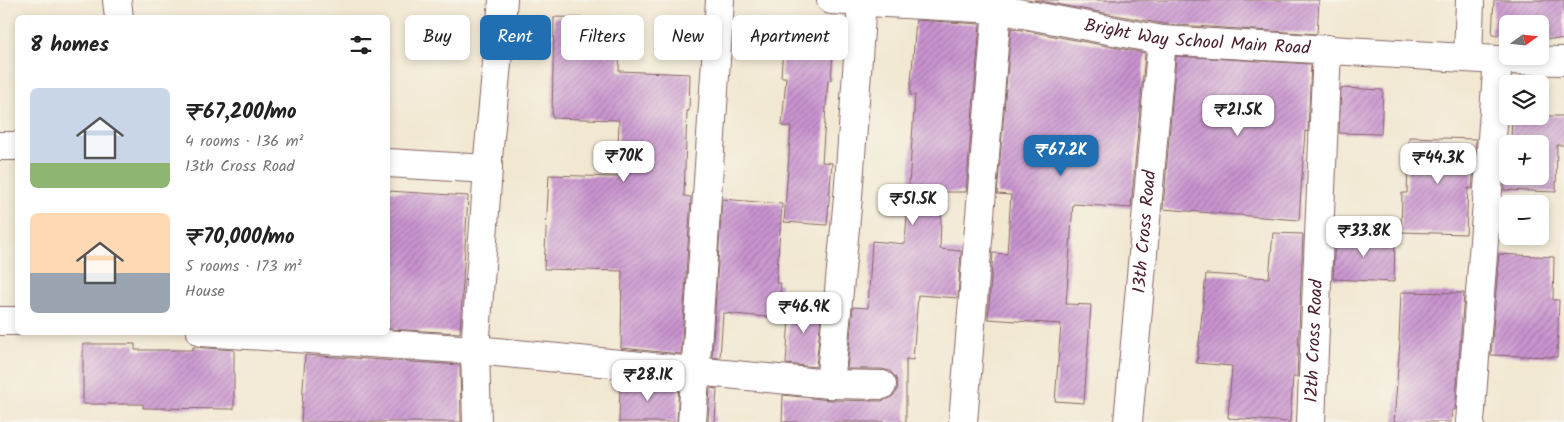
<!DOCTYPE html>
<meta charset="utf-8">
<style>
:root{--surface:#fff;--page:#f6f6f6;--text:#222;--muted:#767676;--accent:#1f6fb2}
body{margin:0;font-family:Kalam,sans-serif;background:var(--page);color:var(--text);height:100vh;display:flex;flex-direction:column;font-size:19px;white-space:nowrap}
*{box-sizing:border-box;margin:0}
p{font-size:16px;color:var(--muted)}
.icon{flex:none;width:28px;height:28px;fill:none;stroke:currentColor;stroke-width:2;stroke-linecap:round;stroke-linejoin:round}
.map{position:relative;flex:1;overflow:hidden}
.sheet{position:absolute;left:15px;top:15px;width:375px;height:320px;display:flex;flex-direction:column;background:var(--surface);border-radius:8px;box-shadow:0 2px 8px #0003}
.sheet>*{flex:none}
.top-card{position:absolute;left:405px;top:15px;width:475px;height:45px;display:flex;gap:10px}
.needle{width:32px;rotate:75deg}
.controls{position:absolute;left:1499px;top:15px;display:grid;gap:10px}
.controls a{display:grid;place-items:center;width:50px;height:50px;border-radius:8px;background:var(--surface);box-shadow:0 2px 8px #0003;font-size:25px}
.price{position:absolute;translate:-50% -42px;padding:0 11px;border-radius:10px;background:#fff;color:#222;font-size:16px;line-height:32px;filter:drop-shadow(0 1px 2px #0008)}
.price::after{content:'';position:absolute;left:50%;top:30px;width:15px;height:11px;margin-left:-8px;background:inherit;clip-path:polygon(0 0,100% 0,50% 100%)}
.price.on{background:var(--accent);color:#fff}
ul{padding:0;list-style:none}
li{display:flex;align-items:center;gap:15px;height:125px;padding:0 15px}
li span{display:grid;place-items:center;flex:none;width:140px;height:100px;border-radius:8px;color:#555}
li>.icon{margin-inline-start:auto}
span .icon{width:60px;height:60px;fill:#fffc;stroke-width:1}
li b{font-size:21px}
h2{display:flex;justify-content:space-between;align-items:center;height:60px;padding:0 15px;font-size:21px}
.chip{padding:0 18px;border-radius:8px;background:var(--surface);box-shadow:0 2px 8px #0003;font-size:18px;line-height:45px}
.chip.on{background:var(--accent);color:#fff}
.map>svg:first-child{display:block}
.building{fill:url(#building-hatch);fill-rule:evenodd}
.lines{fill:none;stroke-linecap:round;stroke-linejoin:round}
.street-casing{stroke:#856565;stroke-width:30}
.street{stroke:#fff;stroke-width:28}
.labels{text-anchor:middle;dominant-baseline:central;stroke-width:4;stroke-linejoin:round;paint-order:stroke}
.street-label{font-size:18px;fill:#4a1f2b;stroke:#f7f3e8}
</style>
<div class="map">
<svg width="1564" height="422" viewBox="0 0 1564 422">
<defs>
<pattern id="building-hatch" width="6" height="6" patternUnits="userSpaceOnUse" patternTransform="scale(1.25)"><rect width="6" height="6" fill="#c994d0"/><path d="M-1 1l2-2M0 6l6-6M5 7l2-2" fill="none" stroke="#a578a9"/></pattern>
</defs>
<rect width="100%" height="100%" fill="#f7f3e8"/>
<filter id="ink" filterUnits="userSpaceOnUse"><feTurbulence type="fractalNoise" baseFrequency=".02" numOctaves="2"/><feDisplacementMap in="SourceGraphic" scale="10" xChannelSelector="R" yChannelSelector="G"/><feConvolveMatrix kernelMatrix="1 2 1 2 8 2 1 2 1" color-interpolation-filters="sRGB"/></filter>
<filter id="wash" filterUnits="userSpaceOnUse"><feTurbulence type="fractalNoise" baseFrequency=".0096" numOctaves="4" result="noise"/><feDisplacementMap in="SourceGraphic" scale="20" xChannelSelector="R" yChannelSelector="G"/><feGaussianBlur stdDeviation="1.12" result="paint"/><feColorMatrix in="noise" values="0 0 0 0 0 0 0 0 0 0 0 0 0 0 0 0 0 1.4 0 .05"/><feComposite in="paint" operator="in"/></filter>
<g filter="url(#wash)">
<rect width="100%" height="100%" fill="#f2e8d2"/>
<g id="blocks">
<!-- building -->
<path class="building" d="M 1034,0 L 1319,0 L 1317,34 L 1164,24 Z
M 1494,0 L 1564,0 L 1564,40 L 1540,38 L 1540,24 L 1508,24 L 1508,36 L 1492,35 Z
M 554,17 L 621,19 L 619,71 L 690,74 L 689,111 L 687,111 L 684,196 L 691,197 L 681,354 L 621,348 L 622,271 L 544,269 L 549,175 L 617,177 L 619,120 L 552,118 Z
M 916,20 L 980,24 L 966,192 L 942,192 L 940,249 L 961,251 L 958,298 L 918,295 L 913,360 L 906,359 L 906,422 L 782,422 L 783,395 L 830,400 L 882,401 L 890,398 L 896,393 L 898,386 L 896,378 L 890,371 L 882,369 L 847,369 L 853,307 L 868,308 L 872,241 L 905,244 L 915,95 L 910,95 Z
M 1011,28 L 1145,53 L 1131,208 L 1073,204 L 1066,304 L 1091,305 L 1084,403 L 1055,401 L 1061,324 L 988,319 L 993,253 L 1007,254 L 1011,195 L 997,194 Z
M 784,33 L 834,37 L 831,80 L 828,80 L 822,162 L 832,163 L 827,225 L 784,222 L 791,127 L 782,126 L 786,77 L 781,77 Z
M 1176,56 L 1311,64 L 1308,132 L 1305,131 L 1299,220 L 1163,209 Z
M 1341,88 L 1383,90 L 1381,134 L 1339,133 Z
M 1512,116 L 1564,116 L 1564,145 L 1557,145 L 1556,192 L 1504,190 L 1507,140 L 1511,140 ZM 1508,144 L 1540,144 L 1540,176 L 1508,176 Z
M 1409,137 L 1476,139 L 1472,189 L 1468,188 L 1466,234 L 1401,232 L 1402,193 L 1407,193 Z
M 388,191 L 468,196 L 460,333 L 388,329 Z
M 722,199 L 782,204 L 776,283 L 781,283 L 778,318 L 723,313 L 720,358 L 712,357 Z
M 1273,233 L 1303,234 L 1297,377 L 1293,377 L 1290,422 L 1228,418 L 1232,366 L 1197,363 L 1206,274 L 1269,278 Z
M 1335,235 L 1395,236 L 1394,282 L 1333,279 Z
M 1499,254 L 1554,257 L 1553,300 L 1559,300 L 1557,357 L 1491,355 Z
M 1401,292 L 1464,293 L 1455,410 L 1452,410 L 1451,422 L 1394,422 L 1400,341 L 1399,341 Z
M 790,302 L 822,305 L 816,367 L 786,364 Z
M 83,344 L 135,344 L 135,350 L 193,350 L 193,347 L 234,350 L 234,409 L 143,408 L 143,404 L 83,404 Z
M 305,355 L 460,365 L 461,422 L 301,422 Z
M 620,380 L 679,385 L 677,422 L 619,422 Z
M 710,388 L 717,389 L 715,422 L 708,422 Z"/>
</g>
</g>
<g filter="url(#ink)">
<use href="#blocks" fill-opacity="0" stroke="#856565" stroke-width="1"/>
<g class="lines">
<!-- street casing -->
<g class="street-casing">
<g id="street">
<path d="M 117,0 L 119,18"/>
<path id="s1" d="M 831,0 L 997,9 L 1162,40 L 1498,60 L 1564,61"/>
<path d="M 1468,58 L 1470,0"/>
<path d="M 0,146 L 18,146"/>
<path d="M 388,163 L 488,169"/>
<path d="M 0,321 L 18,321"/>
<path d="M 201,332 L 475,350 L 830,384 L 848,197 L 862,2"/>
<path d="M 830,384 L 882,385"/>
<path d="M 477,422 L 475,350 L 488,169 L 488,158 L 503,0"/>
<path d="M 692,422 L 720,0"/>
<path d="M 963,422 L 997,9"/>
<path id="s2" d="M 1128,422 L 1162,40"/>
<path id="s3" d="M 1311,422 L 1327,49"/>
<path d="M 1470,422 L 1498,60"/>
</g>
</g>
<!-- street -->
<use href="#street" class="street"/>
</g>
</g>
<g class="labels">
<!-- street labels -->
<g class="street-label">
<text stroke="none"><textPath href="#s1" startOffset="369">Bright Way School Main Road</textPath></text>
<text stroke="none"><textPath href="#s2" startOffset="191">13th Cross Road</textPath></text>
<text stroke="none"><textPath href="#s3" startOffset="81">12th Cross Road</textPath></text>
</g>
</g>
</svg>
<div class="controls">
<a><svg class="needle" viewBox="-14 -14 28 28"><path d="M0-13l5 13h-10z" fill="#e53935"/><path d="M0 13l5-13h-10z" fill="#767676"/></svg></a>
<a><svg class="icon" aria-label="layers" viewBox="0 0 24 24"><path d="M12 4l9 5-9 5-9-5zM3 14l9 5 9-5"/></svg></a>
<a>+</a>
<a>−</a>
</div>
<b class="price" style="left:1238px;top:137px">₹21.5K</b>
<b class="price on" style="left:1061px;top:177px">₹67.2K</b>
<b class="price" style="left:624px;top:183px">₹70K</b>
<b class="price" style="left:1438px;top:185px">₹44.3K</b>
<b class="price" style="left:913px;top:226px">₹51.5K</b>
<b class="price" style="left:1364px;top:258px">₹33.8K</b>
<b class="price" style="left:804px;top:334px">₹46.9K</b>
<b class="price" style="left:648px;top:402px">₹28.1K</b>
<div class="top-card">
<a class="chip">Buy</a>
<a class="chip on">Rent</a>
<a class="chip">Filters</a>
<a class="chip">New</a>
<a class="chip">Apartment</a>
</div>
<section class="sheet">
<h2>8 homes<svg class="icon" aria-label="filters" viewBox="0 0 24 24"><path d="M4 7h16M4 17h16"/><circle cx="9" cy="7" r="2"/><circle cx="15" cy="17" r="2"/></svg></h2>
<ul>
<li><span style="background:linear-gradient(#c9d6e8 75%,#8fb573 0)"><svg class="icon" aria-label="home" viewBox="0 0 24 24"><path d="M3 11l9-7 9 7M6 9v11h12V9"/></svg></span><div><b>₹67,200/mo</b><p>4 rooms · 136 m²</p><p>13th Cross Road</p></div></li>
<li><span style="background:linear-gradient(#ffd9b3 60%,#9aa5b1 0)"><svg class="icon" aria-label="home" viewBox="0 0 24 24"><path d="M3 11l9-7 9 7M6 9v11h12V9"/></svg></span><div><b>₹70,000/mo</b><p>5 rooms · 173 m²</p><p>House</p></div></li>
</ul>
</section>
</div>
